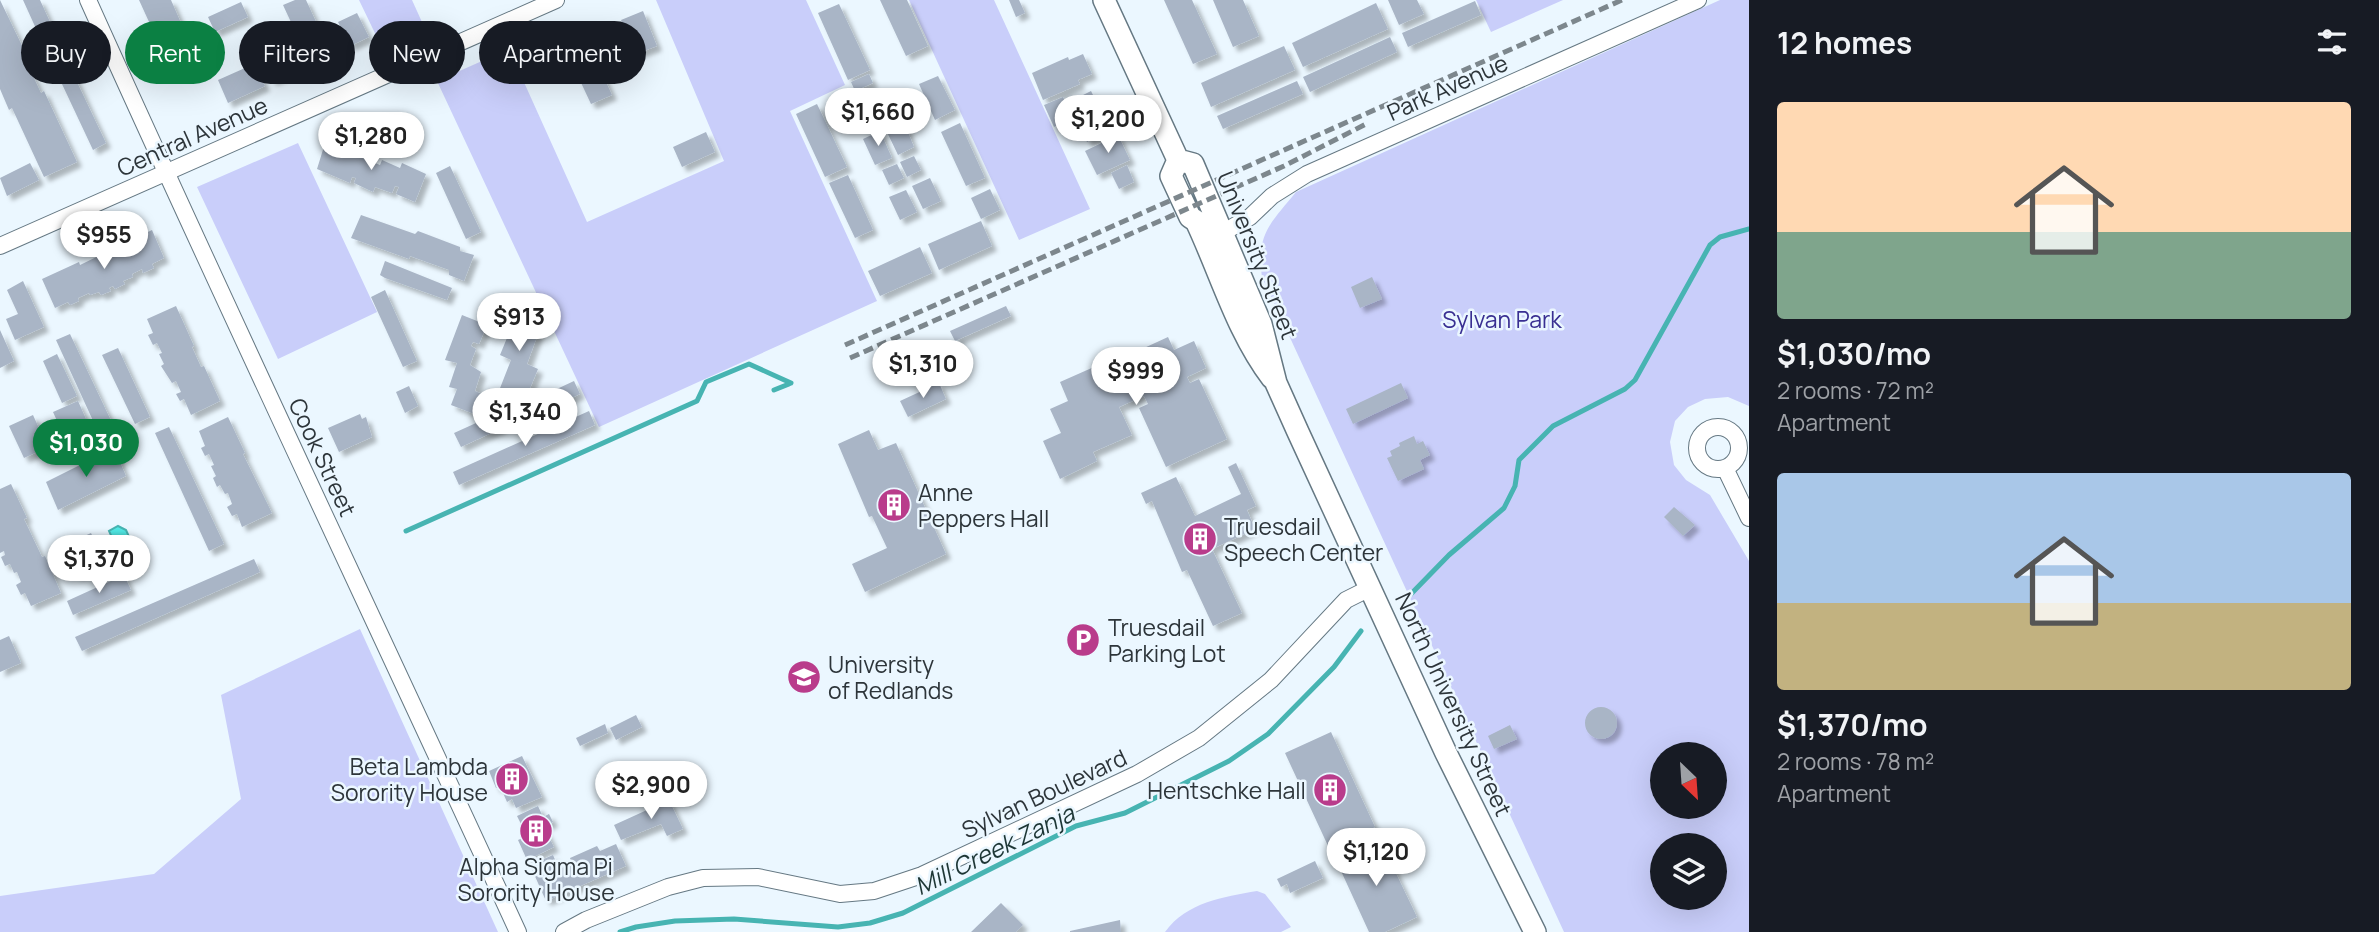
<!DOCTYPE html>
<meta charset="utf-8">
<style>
:root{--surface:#171b24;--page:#20242c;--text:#f1f3f6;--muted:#9ea1a6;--accent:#0b8043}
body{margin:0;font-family:Manrope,sans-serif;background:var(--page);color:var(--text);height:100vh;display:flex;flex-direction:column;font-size:26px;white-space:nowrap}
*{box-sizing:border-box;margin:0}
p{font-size:23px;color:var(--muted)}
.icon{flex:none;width:38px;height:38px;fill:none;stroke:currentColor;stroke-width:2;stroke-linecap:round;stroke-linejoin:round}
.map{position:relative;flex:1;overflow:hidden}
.sheet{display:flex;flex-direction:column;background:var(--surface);width:630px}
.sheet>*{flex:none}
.guide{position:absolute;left:21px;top:21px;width:665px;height:63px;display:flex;gap:14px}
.needle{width:46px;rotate:155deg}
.fabs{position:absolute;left:1650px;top:742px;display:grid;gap:14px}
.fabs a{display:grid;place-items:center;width:77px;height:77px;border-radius:50%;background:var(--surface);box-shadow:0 7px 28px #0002;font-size:35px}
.price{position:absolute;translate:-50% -60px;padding:0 16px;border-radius:24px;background:#fff;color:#222;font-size:23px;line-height:46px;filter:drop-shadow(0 2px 4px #0008)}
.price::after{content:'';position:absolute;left:50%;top:42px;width:21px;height:16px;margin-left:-10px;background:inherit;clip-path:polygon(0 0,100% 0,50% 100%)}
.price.on{background:var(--accent);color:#fff}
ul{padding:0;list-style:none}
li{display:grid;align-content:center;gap:14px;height:371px;padding:0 28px}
li span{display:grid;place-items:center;height:217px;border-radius:7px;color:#555}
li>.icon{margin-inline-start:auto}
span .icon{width:126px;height:126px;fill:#fffc;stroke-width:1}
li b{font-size:30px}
h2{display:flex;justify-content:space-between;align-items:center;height:84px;padding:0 28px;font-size:30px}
.chip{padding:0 24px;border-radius:32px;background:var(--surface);box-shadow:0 7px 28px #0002;font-size:24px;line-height:63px}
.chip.on{background:var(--accent);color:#fff}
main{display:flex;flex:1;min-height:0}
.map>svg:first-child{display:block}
.green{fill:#c9cefa;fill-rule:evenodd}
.water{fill:#52eae6;stroke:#47b4b2;stroke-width:2}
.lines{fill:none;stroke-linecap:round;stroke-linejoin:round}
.stream{stroke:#47b4b2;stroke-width:5}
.building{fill:#a9b5c6;filter:url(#shadow)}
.street-casing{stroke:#657883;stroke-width:18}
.secondary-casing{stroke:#657883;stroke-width:24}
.street{stroke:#fff;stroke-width:16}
.secondary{stroke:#fff;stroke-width:21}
.rail{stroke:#7d878d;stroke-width:5;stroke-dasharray:10 5;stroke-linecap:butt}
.labels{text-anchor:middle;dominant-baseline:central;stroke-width:5;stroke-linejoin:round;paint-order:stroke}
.street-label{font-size:23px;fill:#2d353a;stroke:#ebf7ff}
.park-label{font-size:23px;fill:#392f92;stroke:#ebf7ff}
.poi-label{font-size:23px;fill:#2d353a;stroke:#ebf7ff;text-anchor:start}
.water-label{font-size:24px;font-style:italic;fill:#1d3635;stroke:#ebf7ff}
</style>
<main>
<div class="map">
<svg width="1749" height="932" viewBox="0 0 1749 932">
<defs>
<filter id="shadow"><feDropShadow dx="5" dy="5" stdDeviation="2" flood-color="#0004"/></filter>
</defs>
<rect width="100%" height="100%" fill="#ebf7ff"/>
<!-- green -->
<path class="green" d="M 359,0 L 412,0 L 426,31 L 384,52 Z
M 656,0 L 806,0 L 845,85 L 790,111 L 877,301 L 599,427 L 437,81 L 509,49 L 587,222 L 724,161 Z
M 909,0 L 994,0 L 1090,209 L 1019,240 Z
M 1476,0 L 1563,0 L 1491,32 Z
M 1720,0 L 1749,0 L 1749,406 L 1728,397 L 1705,399 L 1688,407 L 1675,421 L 1670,442 L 1674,465 L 1686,480 L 1710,495 L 1749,561 L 1749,932 L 1564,932 L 1262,277 C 1256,234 1270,224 1296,192 ZM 1662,754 L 1715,754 L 1715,807 L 1662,807 ZM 1662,845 L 1715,845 L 1715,898 L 1662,898 Z
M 298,143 L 377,312 L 278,359 L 197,187 Z
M 360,629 L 498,932 L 0,932 L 0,896 L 154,874 L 241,799 L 221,695 Z
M 1257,891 L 1265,894 L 1291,927 L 1281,932 L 1165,932 C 1187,902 1223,897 1257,891 Z"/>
<!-- water -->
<path class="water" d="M 118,526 L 126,530 L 130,539 L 139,542 L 141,547 L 138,556 L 134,558 L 119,553 L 109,531 Z"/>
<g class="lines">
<!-- stream -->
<path class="stream" d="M 774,390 L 789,384
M 406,531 L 697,401 L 706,382 L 749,364 L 791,383
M 1410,595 L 1449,555 L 1504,508 L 1515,486 L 1519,460 L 1553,426 L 1625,389 L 1635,380 L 1710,245 L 1720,237 L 1749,229
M 620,932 L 636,927 L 675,921 L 734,919 L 838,927 L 870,923 L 903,913 L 1076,826 L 1125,813 L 1229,761 L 1268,734 L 1334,667 L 1361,631"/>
</g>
<!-- building -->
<path class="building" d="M 0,0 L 28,58 L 25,59 L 41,93 L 44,91 L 77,162 L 44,177 L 12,108 L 9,110 L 0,89 Z
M 23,0 L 40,0 L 62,48 L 48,55 Z
M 139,0 L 171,0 L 181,23 L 185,22 L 191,36 L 158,51 L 151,37 L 155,35 Z
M 295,0 L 306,0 L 331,54 L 310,63 L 283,5 Z
M 880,0 L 907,0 L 928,46 L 906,56 Z
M 1009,0 L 1019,0 L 1025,13 L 1016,17 Z
M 1164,0 L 1192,0 L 1217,54 L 1193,64 Z
M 1213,0 L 1243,0 L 1259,36 L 1233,47 Z
M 1388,0 L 1417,0 L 1424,14 L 1399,25 Z
M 1475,1 L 1481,15 L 1408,47 L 1402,33 Z
M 241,2 L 248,17 L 215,32 L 208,17 Z
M 1376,3 L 1388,29 L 1303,67 L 1292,43 Z
M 839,4 L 870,70 L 848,80 L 818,13 Z
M 643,11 L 657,46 L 636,54 L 621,20 Z
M 357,13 L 369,37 L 350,46 L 338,22 Z
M 273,30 L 292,72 L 272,81 L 254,38 Z
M 582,31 L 593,54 L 588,56 L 596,73 L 601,71 L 612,95 L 591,104 L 561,40 Z
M 1390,37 L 1397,52 L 1310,92 L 1303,77 Z
M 1284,46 L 1295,70 L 1211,107 L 1201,83 Z
M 1083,54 L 1092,74 L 1078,80 L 1080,84 L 1043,100 L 1032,73 L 1068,57 L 1069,60 Z
M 67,61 L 106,143 L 93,150 L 54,67 Z
M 254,64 L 265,86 L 228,103 L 218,80 Z
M 869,74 L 873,83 L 855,91 L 851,82 Z
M 938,76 L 955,110 L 935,120 L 919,84 Z
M 1297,81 L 1303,94 L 1223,129 L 1217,116 Z
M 1091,91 L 1095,99 L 1099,97 L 1109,118 L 1105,120 L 1108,127 L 1097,132 L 1099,136 L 1087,142 L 1070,106 L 1081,101 L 1079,97 Z
M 1063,97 L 1072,118 L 1054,127 L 1044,105 Z
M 817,104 L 847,167 L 825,177 L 796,114 Z
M 904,122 L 914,147 L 898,155 L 886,130 Z
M 960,123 L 985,178 L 966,186 L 941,132 Z
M 880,131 L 892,158 L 875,165 L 863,139 Z
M 706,132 L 715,152 L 682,167 L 673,147 Z
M 1118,135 L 1130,160 L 1097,175 L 1085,151 Z
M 326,140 L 343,147 L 342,150 L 380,165 L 382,160 L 400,168 L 402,163 L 426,174 L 415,202 L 396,194 L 399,187 L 395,186 L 392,193 L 375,187 L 373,192 L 354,183 L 356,178 L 352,177 L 350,183 L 317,169 Z
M 914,156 L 921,170 L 907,177 L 900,162 Z
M 30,163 L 39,180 L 7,196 L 0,178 Z
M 897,164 L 904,178 L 889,185 L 882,170 Z
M 1127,165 L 1134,182 L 1119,189 L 1111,173 Z
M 450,166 L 481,232 L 466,239 L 436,173 Z
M 848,175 L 873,230 L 855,238 L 829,183 Z
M 930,178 L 941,201 L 923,209 L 912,186 Z
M 990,189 L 1000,210 L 981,219 L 971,198 Z
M 906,190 L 917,212 L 900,220 L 889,197 Z
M 361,215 L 415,234 L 418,231 L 460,247 L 460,251 L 474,255 L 464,281 L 449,275 L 449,270 L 410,256 L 409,259 L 351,238 Z
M 981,221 L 992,246 L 939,270 L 928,244 Z
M 152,230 L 164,258 L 152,264 L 154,268 L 143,273 L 142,269 L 132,274 L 133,277 L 123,281 L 125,284 L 115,289 L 113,286 L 109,288 L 111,291 L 101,295 L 99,292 L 90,295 L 89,293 L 78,298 L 79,301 L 70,305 L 68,302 L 55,308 L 42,279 L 79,262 L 80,265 Z
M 920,247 L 932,273 L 880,296 L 868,271 Z
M 385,261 L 452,288 L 447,300 L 385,278 L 380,275 Z
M 1372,277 L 1382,299 L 1360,308 L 1351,287 Z
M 23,281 L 44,327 L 15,340 L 6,319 L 18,314 L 7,290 Z
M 385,290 L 417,361 L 403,367 L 371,297 Z
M 509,294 L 534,304 L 529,316 L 542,323 L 527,364 L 538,369 L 521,410 L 495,401 L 511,360 L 500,355 L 516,316 L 502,310 Z
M 176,306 L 194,346 L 192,347 L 201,367 L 204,366 L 220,401 L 191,415 L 184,399 L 180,401 L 176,394 L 181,392 L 176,381 L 172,383 L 161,366 L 164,364 L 159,354 L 162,353 L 157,343 L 153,345 L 148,335 L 153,333 L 147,319 Z
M 1006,306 L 1011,316 L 955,341 L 950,331 Z
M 462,315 L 487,325 L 479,344 L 473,342 L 471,346 L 476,349 L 470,365 L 481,372 L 475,391 L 484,395 L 477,415 L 451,405 L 457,389 L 449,387 L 457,363 L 445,360 Z
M 0,330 L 14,361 L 0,368 Z
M 70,334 L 115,429 L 100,436 L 56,340 Z
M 1168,337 L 1174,350 L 1194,341 L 1206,368 L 1187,377 L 1190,383 L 1199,379 L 1227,439 L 1166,467 L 1139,408 L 1148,404 L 1144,396 L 1119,407 L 1132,435 L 1093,452 L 1097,461 L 1060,479 L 1043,441 L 1061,433 L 1050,409 L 1068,401 L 1060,382 L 1103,363 L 1105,366 Z
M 118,348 L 150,417 L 135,424 L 102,355 Z
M 57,354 L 77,396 L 62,403 L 43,361 Z
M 574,381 L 580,394 L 537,414 L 531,401 Z
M 939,383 L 946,399 L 908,417 L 900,401 Z
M 1401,383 L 1408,398 L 1353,424 L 1346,409 Z
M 409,386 L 418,406 L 405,413 L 396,392 Z
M 78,401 L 90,428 L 69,437 L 62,422 L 58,423 L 53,412 Z
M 589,411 L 595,425 L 459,485 L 453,472 Z
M 360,414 L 362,419 L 366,417 L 372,437 L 339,452 L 328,428 Z
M 496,414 L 502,428 L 461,447 L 454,433 Z
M 33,415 L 42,435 L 46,433 L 52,445 L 24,458 L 9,426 Z
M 228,417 L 245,453 L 243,454 L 272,513 L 242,527 L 237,514 L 232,516 L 227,507 L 232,504 L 228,493 L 225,494 L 220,485 L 217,487 L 213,478 L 216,476 L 211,466 L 214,465 L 209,454 L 205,456 L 201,448 L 205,446 L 199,431 Z
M 169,427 L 224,544 L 209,551 L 155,433 Z
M 869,430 L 878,450 L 896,443 L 946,554 L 865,592 L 852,564 L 887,548 L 872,516 L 869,517 L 838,444 Z
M 1414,436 L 1417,444 L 1423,441 L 1430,455 L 1420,460 L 1424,469 L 1398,481 L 1387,458 L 1392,456 L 1390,451 L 1400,446 L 1399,443 Z
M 114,448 L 126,476 L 58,510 L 46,482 Z
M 1236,463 L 1256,506 L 1247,510 L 1255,529 L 1212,549 L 1242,613 L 1213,626 L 1187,570 L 1182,572 L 1152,501 L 1146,504 L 1141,493 L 1176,477 L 1195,516 L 1241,494 L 1228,467 Z
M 11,484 L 27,518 L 24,519 L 42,557 L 45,556 L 61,593 L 31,606 L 25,593 L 21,595 L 16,585 L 21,582 L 17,572 L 14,573 L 10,564 L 5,566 L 1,557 L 5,555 L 4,551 L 0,553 L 0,489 Z
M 1674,507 L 1695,525 L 1683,536 L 1664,517 Z
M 91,533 L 105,563 L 77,576 L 63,546 Z
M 254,559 L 260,572 L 82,651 L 75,637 Z
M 124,575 L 131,590 L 73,615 L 67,601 Z
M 9,636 L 21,663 L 0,672 L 0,640 Z
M1585 723a16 16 0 1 1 32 0a16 16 0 1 1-32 0Z
M 636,715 L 642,727 L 616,740 L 610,728 Z
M 605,724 L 608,733 L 580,746 L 576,738 Z
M 1510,725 L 1517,739 L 1494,749 L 1488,736 Z
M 1331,732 L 1375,827 L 1329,848 L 1285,753 Z
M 522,756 L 542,797 L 516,808 L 512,799 L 507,802 L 500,786 L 496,788 L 489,771 Z
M 653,762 L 658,771 L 639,780 L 635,771 Z
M 669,800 L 683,829 L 667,836 L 661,824 L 621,840 L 614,825 Z
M 538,806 L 543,817 L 549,814 L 553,822 L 544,827 L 554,847 L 527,860 L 518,840 L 527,836 L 517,816 Z
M 1380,840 L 1417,917 L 1385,932 L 1369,932 L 1336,860 Z
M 616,844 L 626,866 L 546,901 L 530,865 L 553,855 L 559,869 L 572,864 L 570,858 L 597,846 L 600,851 Z
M 1315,861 L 1323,878 L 1290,893 L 1287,884 L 1281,887 L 1277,879 Z
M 1001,903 L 1023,925 L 1016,932 L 971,932 Z
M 1120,920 L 1121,932 L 1070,932 L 1070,931 Z"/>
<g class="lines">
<!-- street casing -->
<g class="street-casing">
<path id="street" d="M 88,0 C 228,312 375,621 518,932
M 1224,232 L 1250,217 L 1272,196 L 1307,174 L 1698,0
M 0,246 L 556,0
M1697 448a21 21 0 1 1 42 0a21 21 0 1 1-42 0Z
M 1725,468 L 1749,518
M 564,932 L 586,920 L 668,887 L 703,878 L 758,877 L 840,894 L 874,891 L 922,875 L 1137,774 L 1199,738 L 1271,680 L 1346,600 L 1370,588"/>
</g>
<!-- secondary casing -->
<g class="secondary-casing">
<path id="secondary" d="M 1104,0 L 1178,160 L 1171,176 L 1190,217 L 1196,221 C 1221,274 1237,332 1272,378
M 1178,160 L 1193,164 L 1261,324 L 1276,383 L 1298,432 L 1446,753 L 1535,932"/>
</g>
<!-- street -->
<use href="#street" class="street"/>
<!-- secondary -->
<use href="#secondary" class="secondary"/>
<!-- rail -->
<path class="rail" d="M 845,345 L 1622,0
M 850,358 L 1284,166 L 1368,123"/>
</g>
<!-- icons -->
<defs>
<g id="building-disc" transform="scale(1.75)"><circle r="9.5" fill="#b93c8b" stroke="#ebf7ff"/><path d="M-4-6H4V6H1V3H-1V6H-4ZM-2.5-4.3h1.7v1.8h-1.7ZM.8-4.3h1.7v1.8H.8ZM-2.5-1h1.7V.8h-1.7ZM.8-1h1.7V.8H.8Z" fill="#fff"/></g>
<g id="parking-disc" transform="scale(1.75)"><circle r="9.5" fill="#b93c8b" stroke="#ebf7ff"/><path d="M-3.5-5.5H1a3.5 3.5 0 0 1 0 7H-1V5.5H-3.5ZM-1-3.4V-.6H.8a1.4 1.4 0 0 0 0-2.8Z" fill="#fff"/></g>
<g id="university-disc" transform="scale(1.75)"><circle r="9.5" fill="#b93c8b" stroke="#ebf7ff"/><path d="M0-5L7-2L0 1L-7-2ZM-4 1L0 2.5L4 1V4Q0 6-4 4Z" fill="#fff"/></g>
</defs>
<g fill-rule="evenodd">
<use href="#building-disc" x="894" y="505"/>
<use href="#building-disc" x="1200" y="539"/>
<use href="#parking-disc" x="1083" y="640"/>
<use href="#university-disc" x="804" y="677"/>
<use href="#building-disc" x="512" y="779"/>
<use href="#building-disc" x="1330" y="790"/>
<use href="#building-disc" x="536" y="831"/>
</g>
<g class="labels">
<!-- street labels -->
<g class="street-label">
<text transform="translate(1447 87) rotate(-24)">Park Avenue</text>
<text transform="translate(192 136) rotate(-24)">Central Avenue</text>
<text transform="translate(1258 255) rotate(68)">University Street</text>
<text transform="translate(323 457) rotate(65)">Cook Street</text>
<text transform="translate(1454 704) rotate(65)">North University Street</text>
<text transform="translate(1044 793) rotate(-25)">Sylvan Boulevard</text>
</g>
<!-- park labels -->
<g class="park-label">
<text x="1502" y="319">Sylvan Park</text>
</g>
<!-- poi labels -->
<g class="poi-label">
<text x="918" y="492">Anne<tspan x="918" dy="26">Peppers Hall</tspan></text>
<text x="1224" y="526">Truesdail<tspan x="1224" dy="26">Speech Center</tspan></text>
<text x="1108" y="627">Truesdail<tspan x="1108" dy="26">Parking Lot</tspan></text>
<text x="828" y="664">University<tspan x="828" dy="26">of Redlands</tspan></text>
<text x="488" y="766" text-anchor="end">Beta Lambda<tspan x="488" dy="26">Sorority House</tspan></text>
<text x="1306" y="790" text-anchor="end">Hentschke Hall</text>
<text x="536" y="866" text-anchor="middle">Alpha Sigma Pi<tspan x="536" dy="26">Sorority House</tspan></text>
</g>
<!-- water labels -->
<g class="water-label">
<text transform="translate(994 849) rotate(-26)">Mill Creek Zanja</text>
</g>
</g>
</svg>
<div class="fabs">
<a><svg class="needle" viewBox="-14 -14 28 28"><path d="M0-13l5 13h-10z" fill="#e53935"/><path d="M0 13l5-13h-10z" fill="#9ea1a6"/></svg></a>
<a><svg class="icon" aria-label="layers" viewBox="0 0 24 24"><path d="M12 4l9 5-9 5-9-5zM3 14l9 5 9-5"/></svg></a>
</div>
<b class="price" style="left:878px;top:148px">$1,660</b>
<b class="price" style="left:1108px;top:155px">$1,200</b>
<b class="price" style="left:371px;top:172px">$1,280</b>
<b class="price" style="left:104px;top:271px">$955</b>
<b class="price" style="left:519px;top:353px">$913</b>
<b class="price" style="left:923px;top:400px">$1,310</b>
<b class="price" style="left:1136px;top:407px">$999</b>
<b class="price" style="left:525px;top:448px">$1,340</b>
<b class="price on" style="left:86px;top:479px">$1,030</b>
<b class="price" style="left:99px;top:595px">$1,370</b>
<b class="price" style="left:651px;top:821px">$2,900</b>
<b class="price" style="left:1376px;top:888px">$1,120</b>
<div class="guide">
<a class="chip">Buy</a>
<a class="chip on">Rent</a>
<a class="chip">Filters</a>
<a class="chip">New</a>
<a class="chip">Apartment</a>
</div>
</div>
<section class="sheet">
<h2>12 homes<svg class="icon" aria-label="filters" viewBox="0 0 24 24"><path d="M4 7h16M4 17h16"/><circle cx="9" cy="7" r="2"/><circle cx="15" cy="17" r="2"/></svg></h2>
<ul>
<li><span style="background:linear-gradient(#ffd9b3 60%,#7fa58c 0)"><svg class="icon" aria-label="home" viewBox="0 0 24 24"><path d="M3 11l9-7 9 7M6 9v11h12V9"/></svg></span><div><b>$1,030/mo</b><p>2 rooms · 72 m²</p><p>Apartment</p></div></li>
<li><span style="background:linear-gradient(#a9c7e8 60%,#c2b280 0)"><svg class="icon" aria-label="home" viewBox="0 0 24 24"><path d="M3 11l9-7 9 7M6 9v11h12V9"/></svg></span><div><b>$1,370/mo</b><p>2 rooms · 78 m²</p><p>Apartment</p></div></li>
</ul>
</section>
</main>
